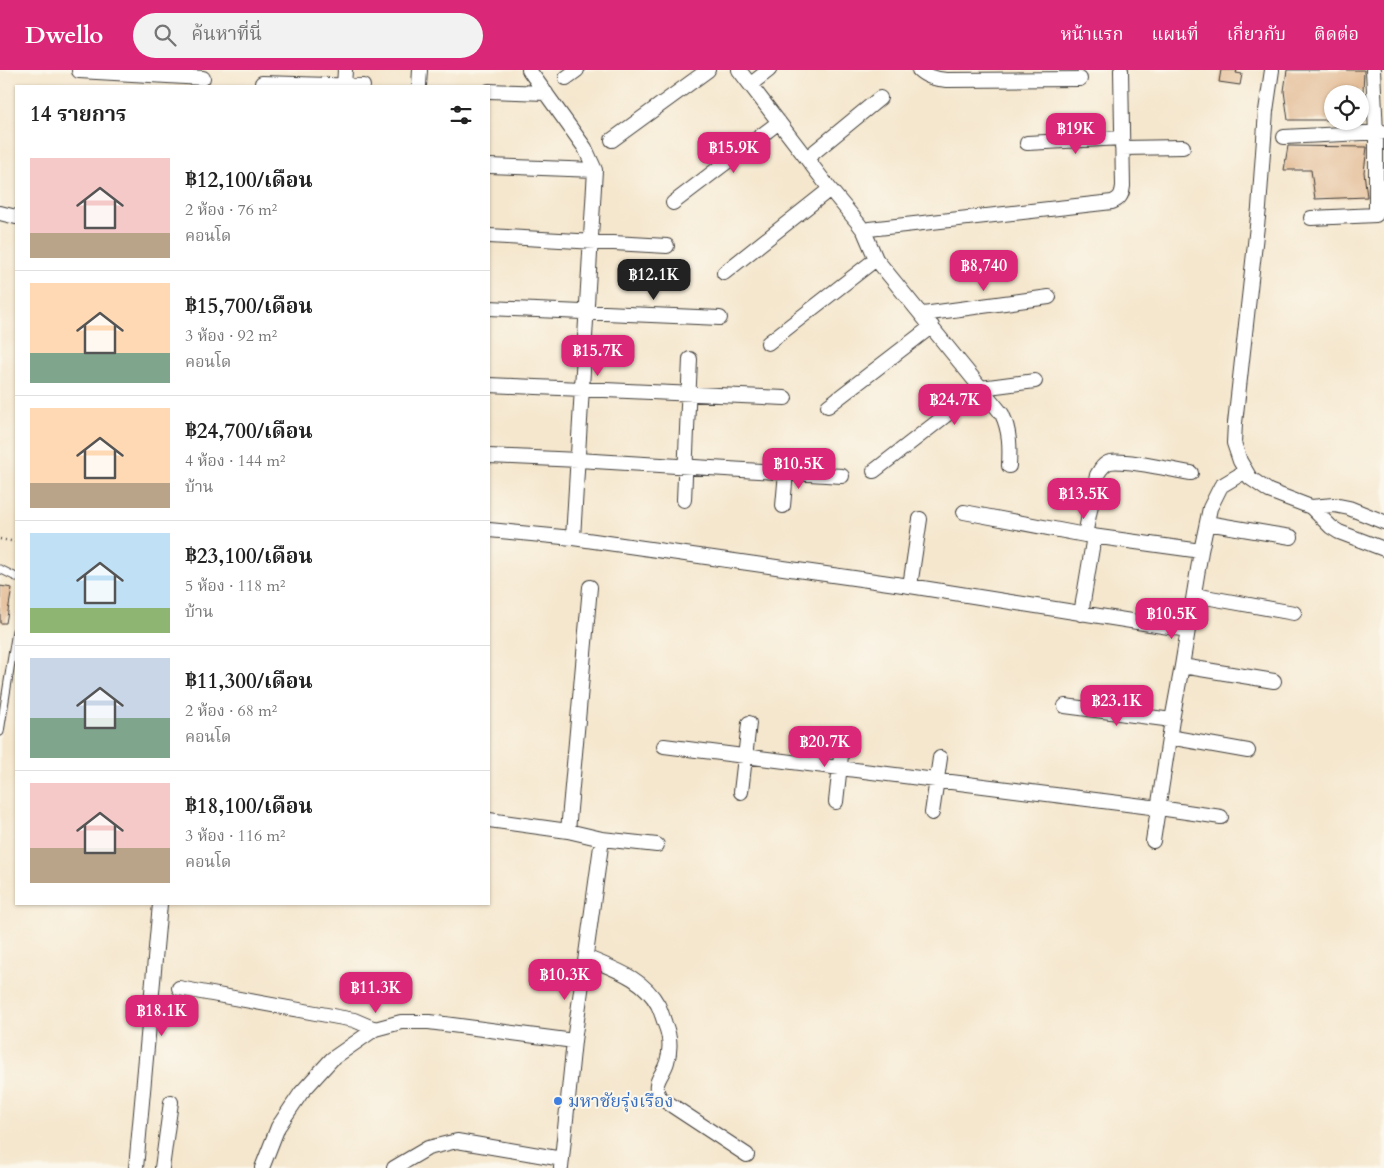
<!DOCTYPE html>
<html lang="th">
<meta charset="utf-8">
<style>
:root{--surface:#fff;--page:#f2f2f2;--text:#222;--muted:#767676;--line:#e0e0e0;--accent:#db2777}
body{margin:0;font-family:Cardo,"Noto Serif Thai",serif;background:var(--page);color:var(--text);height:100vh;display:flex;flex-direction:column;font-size:19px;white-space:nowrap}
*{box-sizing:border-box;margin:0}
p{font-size:16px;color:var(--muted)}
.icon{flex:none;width:28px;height:28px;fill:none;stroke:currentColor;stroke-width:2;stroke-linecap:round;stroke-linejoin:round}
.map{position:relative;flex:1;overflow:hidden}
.sheet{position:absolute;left:15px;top:15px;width:475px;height:820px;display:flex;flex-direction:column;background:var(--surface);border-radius:0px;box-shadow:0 1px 4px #0004}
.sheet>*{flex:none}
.buttons{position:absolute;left:1324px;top:15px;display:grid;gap:10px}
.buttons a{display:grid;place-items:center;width:45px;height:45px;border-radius:50%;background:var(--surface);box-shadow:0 1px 4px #0004;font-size:25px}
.price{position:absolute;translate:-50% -42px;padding:0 11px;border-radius:10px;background:var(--accent);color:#fff;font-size:16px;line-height:32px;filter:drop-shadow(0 1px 2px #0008)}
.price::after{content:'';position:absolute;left:50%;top:30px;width:15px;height:11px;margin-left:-8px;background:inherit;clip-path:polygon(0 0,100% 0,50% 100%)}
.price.active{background:#222;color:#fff}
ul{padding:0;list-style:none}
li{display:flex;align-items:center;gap:15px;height:125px;padding:0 15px}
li+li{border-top:1px solid var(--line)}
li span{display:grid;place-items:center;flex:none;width:140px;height:100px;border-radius:0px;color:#555}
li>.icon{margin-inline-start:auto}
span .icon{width:60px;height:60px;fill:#fffc;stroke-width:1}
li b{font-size:21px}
h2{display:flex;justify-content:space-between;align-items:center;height:60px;padding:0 15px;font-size:21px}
header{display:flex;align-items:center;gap:30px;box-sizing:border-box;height:70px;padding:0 25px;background:var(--accent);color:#fff}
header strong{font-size:24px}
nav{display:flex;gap:28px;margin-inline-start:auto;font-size:18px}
.search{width:350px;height:45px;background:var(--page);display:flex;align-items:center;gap:12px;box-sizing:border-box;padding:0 18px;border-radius:28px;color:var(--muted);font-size:19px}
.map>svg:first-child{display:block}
.building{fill:#e3bc95}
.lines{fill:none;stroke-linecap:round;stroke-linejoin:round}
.lane-casing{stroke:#3d3a37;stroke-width:9}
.street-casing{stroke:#3d3a37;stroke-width:16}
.path{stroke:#3d3a37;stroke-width:2.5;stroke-dasharray:1 4;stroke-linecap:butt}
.lane{stroke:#fff;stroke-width:7}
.street{stroke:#fff;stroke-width:14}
.shop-dot{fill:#3f7fe0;stroke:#fbf7ec;stroke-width:2}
.labels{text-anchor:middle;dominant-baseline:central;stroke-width:4;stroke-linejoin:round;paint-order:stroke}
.shop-label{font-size:18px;fill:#366cbe;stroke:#fbf7ec;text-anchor:start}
</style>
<header>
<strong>Dwello</strong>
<div class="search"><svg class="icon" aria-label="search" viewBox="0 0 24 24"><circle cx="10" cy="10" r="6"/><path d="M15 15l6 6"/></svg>ค้นหาที่นี่</div>
<nav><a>หน้าแรก</a><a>แผนที่</a><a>เกี่ยวกับ</a><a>ติดต่อ</a></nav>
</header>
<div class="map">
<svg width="1384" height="1098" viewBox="0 0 1384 1098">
<rect width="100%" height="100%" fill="#fbf7ec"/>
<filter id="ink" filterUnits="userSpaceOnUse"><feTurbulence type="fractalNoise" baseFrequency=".02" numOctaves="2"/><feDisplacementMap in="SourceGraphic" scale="10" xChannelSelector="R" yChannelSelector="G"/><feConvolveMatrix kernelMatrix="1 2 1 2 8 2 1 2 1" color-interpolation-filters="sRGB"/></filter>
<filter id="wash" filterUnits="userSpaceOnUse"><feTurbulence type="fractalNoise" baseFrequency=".0096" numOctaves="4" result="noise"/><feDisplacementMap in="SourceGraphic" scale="20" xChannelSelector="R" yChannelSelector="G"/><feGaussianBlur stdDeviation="1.12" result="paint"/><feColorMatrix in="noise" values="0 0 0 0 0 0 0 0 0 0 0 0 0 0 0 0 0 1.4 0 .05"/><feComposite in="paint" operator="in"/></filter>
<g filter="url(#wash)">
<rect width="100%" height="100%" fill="#f5e7ce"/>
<g id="blocks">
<!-- building -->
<path class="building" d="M 1221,0 L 1237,0 L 1236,3 L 1242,4 L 1240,15 L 1219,12 Z
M 1287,0 L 1364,0 L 1363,21 L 1332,21 L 1332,50 L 1288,50 L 1284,21 Z
M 1288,76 L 1367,77 L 1364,102 L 1367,127 L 1315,129 L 1311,100 L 1284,100 Z
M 0,516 L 12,518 L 6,553 L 0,553 Z"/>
</g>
</g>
<g filter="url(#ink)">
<use href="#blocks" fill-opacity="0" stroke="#3d3a37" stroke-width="1"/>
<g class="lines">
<!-- lane casing -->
<g class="lane-casing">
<path id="lane" d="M 0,499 L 16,507
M 0,662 L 16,561"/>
</g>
<!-- street casing -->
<g class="street-casing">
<path id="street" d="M 529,0 L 585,78 L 595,100 L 573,468
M 739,0 L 830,119 L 858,153 L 864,161 L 876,189 L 1002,344 C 1010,361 1010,377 1009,396
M 919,0 C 927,7 935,9 946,10 L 1080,9
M 1272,0 L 1266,41 L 1259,138 L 1235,353 L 1234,373 L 1240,391 L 1250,408 L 1269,421 L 1311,437 L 1331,457 L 1339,462 L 1384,479
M 79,1 L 203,8
M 566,8 L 577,0
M 262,13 L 363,16
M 751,14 L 769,0
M 344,16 L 345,0
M 419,16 L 420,0
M 489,21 L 546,23
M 1284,67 L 1383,62
M 612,70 L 708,0
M 1027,73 L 1122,68
M 1122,78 L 1183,77
M 807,88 L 880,28
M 489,96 L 595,100
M 673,133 L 779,52
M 0,143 L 16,147
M 1311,148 L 1376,145 L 1376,63 L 1373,0
M 864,161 L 869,159 L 1112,132 C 1120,129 1122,125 1123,116 L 1121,0
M 489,166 L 667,176
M 724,203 L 830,119
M 489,238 L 720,248
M 923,244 L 1049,227
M 768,273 L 876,189
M 489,315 L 785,328
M 828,336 L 932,256
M 489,386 L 578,390 L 842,406
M 874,401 L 981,318 L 1035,311
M 684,430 L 690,289
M 783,436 L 786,402
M 1311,437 L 1334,435 L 1349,438 L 1384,452
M 964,442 L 1085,465 L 1201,481
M 1207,453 L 1291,467
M 489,460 L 573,468 L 910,516 L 1188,560
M 1085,465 L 1097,405 C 1100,400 1103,394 1110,392 C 1126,389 1172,400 1191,403
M 910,516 L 920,449
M 1194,525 L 1294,543
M 1081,544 L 1094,466
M 1182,596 L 1274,611
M 1065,636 L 1172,650
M 1169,667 L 1248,681
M 664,676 L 1159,738 L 1221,747
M 741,722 L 749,653
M 836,732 L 843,667
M 932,743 L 940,688
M 489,750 L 568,761 L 602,769 L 657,775
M 568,761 L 590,517
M 1153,771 L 1172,650 L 1182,596 L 1201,481 L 1210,438 L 1221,416 L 1246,401
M 586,887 C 613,899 643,907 658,935 C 661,941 663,948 665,954 C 670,966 671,979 667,992 C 663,1006 652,1011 659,1027 L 747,1085
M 179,918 L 354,950 L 375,959
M 136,1098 L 160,834
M 162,1098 L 171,1032
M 262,1098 L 278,1057 L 301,1023 L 332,989 L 375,959 L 401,952 L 429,952 L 574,971
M 394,1098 L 428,1078 L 457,1071 L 562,1089
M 561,1098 L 574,971 L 602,769"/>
</g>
<!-- path -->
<path class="path" d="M 0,469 L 16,472"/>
<!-- lane -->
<use href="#lane" class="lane"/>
<!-- street -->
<use href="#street" class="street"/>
</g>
</g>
<!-- markers -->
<circle class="shop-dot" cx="558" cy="1031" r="5"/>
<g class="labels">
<!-- shop labels -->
<g class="shop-label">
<text x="568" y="1031">มหาชัยรุ่งเรือง</text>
</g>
</g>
</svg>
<div class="buttons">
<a><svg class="icon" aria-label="locate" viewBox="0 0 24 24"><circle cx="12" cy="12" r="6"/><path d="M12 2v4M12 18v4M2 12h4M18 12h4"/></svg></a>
</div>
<b class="price" style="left:1076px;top:85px">฿19K</b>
<b class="price" style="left:734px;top:104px">฿15.9K</b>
<b class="price" style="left:984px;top:222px">฿8,740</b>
<b class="price active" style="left:654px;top:231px">฿12.1K</b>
<b class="price" style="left:598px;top:307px">฿15.7K</b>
<b class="price" style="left:955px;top:356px">฿24.7K</b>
<b class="price" style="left:799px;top:420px">฿10.5K</b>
<b class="price" style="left:1084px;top:450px">฿13.5K</b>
<b class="price" style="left:1172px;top:570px">฿10.5K</b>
<b class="price" style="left:1117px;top:657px">฿23.1K</b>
<b class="price" style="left:825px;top:698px">฿20.7K</b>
<b class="price" style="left:565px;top:931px">฿10.3K</b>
<b class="price" style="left:376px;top:944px">฿11.3K</b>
<b class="price" style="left:162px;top:967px">฿18.1K</b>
<section class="sheet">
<h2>14 รายการ<svg class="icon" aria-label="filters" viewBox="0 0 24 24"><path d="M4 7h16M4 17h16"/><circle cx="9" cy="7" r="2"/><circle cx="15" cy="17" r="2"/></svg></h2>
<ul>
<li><span style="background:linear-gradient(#f6c9c9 75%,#b9a48a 0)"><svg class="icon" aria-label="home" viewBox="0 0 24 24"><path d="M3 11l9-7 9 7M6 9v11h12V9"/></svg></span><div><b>฿12,100/เดือน</b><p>2 ห้อง · 76 m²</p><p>คอนโด</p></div></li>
<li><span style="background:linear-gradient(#ffd9b3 70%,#7fa58c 0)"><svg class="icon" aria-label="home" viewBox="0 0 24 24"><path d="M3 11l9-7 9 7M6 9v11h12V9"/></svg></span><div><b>฿15,700/เดือน</b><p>3 ห้อง · 92 m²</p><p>คอนโด</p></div></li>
<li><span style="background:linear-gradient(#ffd9b3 75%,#b9a48a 0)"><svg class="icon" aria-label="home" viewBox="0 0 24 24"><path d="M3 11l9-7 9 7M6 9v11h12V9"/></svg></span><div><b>฿24,700/เดือน</b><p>4 ห้อง · 144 m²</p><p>บ้าน</p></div></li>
<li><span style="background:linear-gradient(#bfe0f5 75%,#8fb573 0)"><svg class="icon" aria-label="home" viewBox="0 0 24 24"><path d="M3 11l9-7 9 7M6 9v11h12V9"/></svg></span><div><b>฿23,100/เดือน</b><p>5 ห้อง · 118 m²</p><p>บ้าน</p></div></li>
<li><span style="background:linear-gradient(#c9d6e8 60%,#7fa58c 0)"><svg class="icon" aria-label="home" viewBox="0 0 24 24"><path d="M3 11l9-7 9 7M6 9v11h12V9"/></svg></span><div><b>฿11,300/เดือน</b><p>2 ห้อง · 68 m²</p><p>คอนโด</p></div></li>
<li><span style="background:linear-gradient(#f6c9c9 65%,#b9a48a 0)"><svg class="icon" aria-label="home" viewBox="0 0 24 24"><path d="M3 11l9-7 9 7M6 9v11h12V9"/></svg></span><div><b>฿18,100/เดือน</b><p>3 ห้อง · 116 m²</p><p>คอนโด</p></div></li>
</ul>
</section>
</div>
